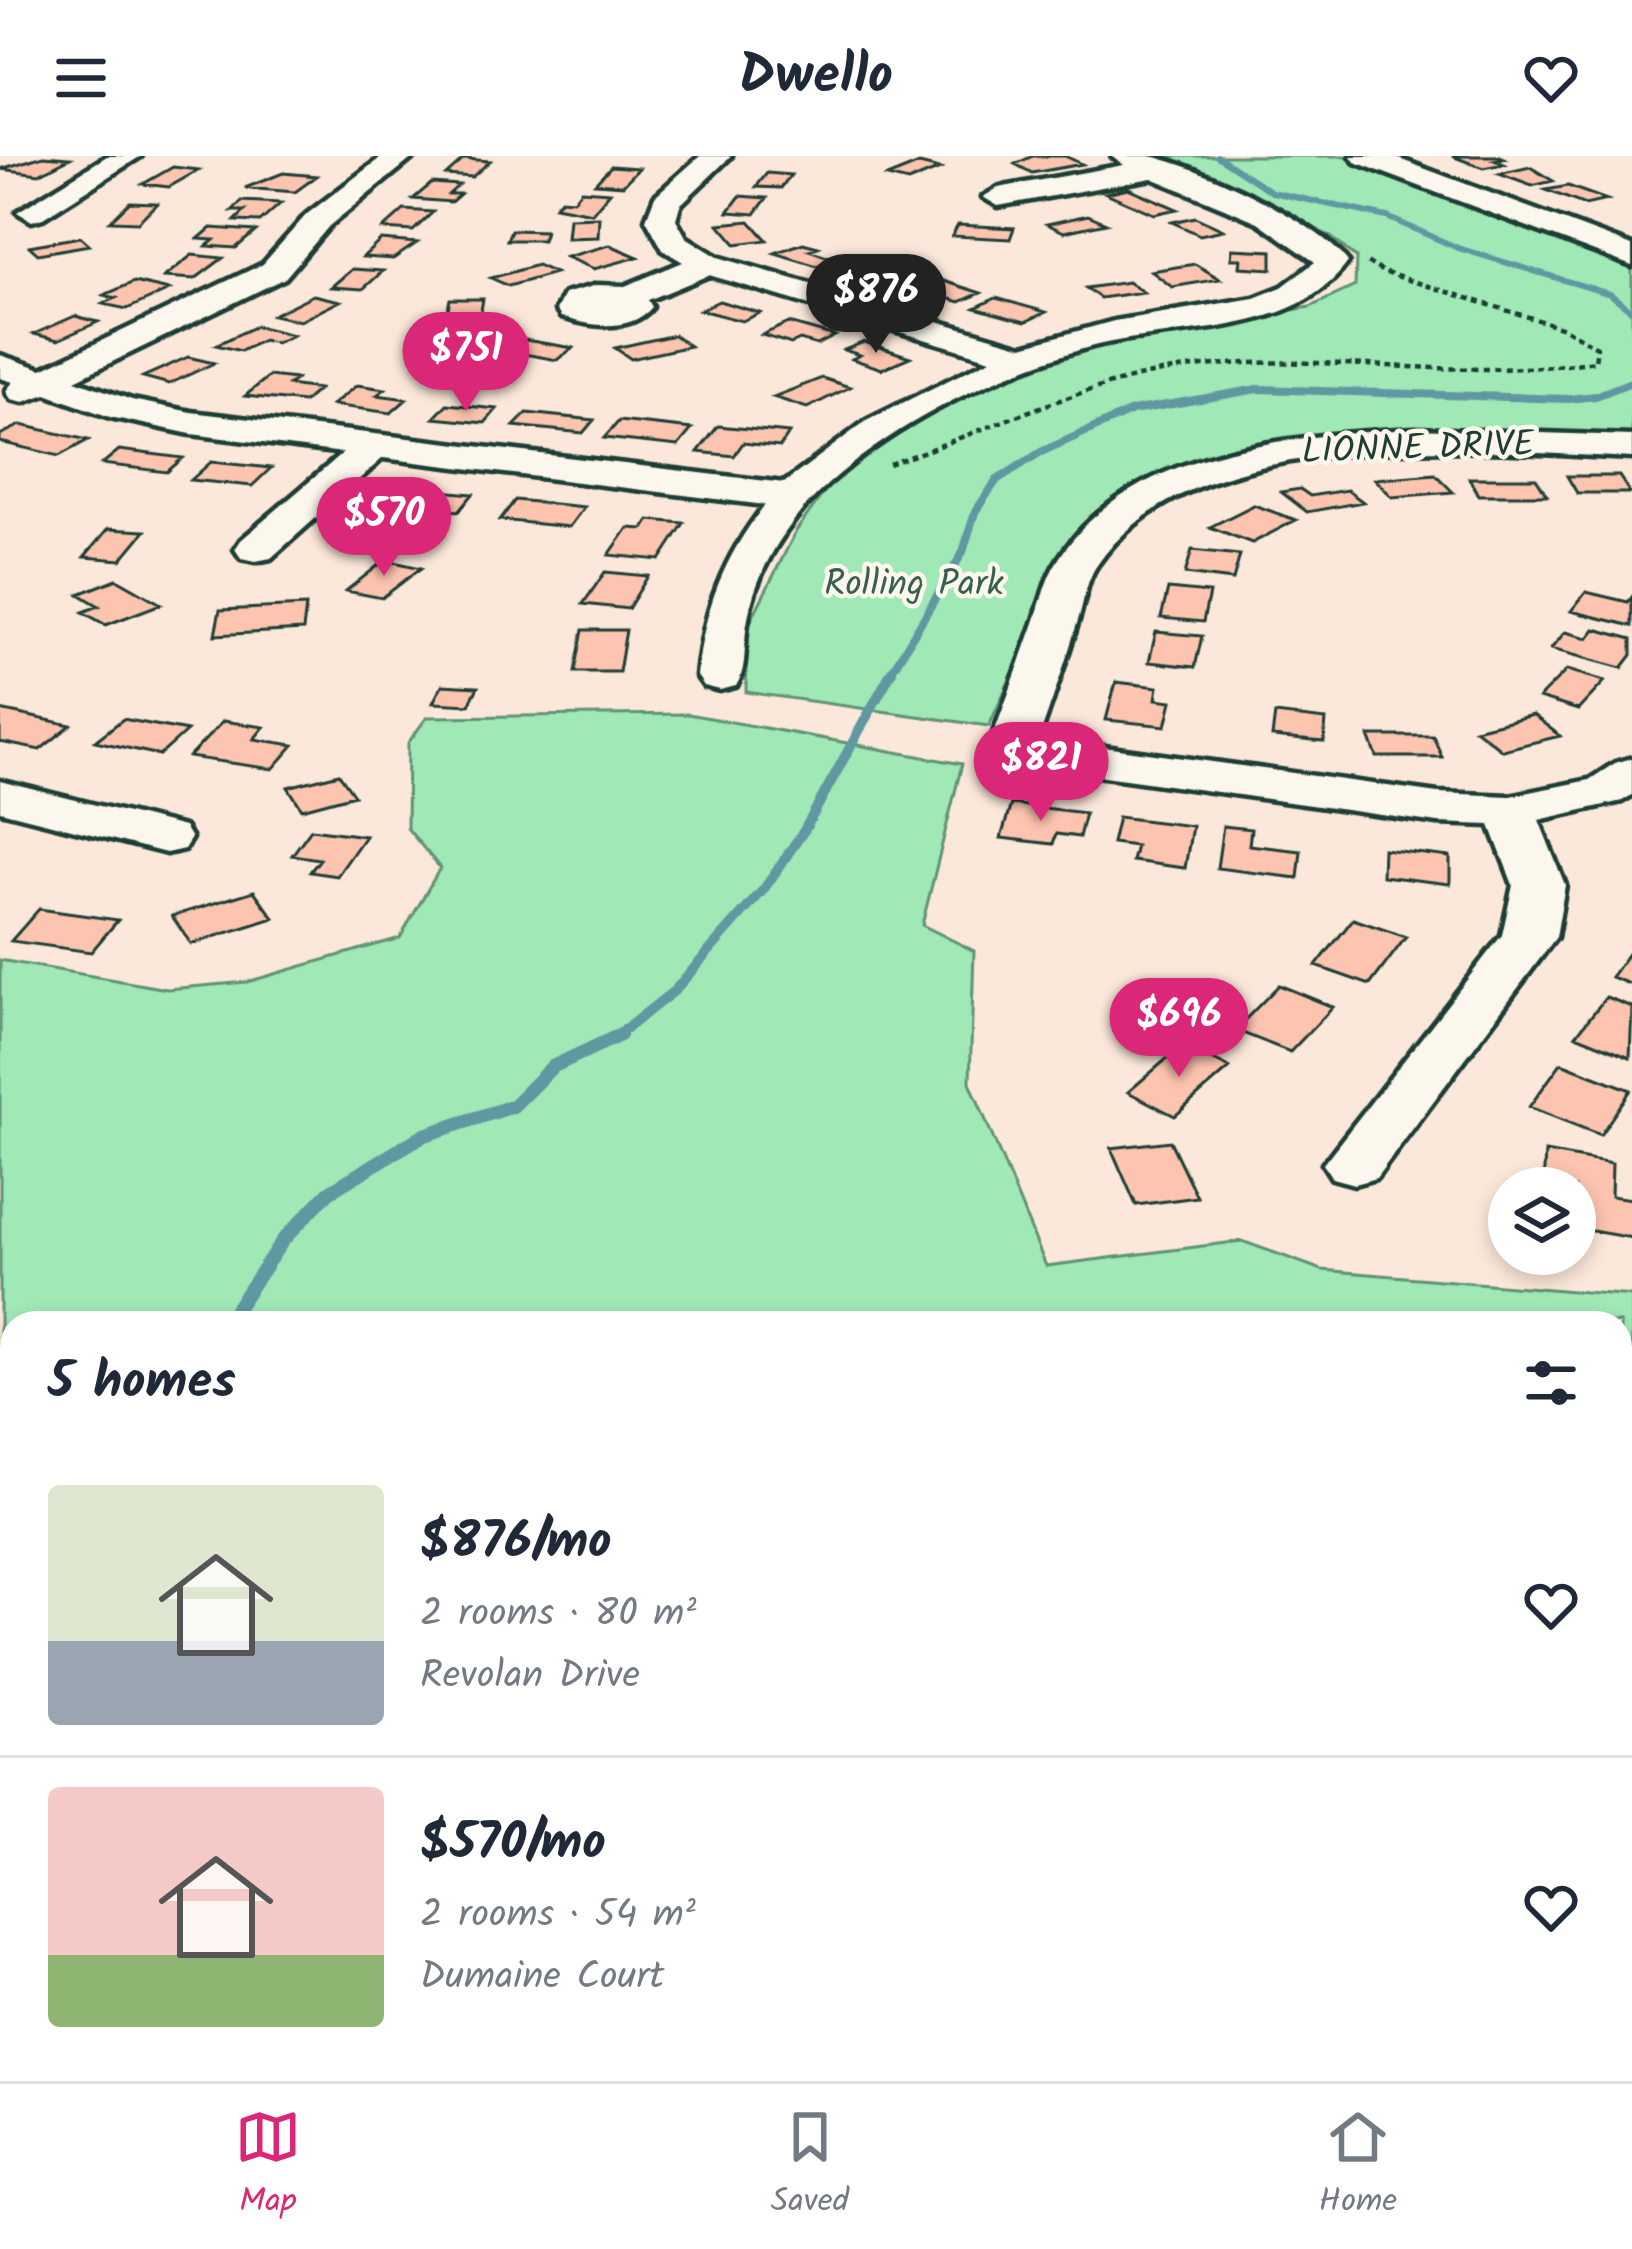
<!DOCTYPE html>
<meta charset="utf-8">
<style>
:root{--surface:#fff;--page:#f6f6f7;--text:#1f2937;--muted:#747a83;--line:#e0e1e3;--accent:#db2777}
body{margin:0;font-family:Kalam,sans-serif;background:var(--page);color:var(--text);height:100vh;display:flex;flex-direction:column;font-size:45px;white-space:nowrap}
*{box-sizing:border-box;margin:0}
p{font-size:39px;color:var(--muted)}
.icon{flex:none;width:66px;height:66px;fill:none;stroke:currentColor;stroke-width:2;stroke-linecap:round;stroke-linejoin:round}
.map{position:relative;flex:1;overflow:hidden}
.details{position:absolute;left:0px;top:1155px;width:1632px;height:771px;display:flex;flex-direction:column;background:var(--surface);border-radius:36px 36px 0 0;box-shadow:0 6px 18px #0003}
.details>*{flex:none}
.fabs{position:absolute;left:1488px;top:1011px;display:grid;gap:24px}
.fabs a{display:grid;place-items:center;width:108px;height:108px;border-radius:50%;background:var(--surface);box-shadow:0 6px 18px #0003;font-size:60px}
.price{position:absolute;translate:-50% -102px;padding:0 27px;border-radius:42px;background:var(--accent);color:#fff;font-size:39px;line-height:78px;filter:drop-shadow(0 3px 6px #0008)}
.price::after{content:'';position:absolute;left:50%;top:72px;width:36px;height:27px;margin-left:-18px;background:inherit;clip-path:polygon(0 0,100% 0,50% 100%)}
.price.on{background:#222;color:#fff}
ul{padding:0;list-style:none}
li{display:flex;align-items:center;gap:36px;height:300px;padding:0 48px}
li+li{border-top:3px solid var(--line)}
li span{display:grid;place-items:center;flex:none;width:336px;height:240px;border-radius:12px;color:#555}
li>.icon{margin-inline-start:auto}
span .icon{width:144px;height:144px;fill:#fffc;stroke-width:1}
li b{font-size:51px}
h2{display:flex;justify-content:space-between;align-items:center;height:144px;padding:0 48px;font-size:51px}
header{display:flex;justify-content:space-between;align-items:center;height:156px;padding:0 48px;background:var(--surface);font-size:54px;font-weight:700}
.dock{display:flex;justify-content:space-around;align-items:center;height:168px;border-top:3px solid var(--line);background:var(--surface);font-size:33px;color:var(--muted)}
.dock a{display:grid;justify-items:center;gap:6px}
.dock .on{color:var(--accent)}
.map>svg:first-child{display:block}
.green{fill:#a0e8b6;stroke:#609275;stroke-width:3}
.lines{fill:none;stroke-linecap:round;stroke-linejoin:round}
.stream-far3{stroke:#6098a2;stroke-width:6}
.stream-far2{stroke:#6098a2;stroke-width:8}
.stream-far1{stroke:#6098a2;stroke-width:10}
.stream{stroke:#6098a2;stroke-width:14}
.river{fill:#8bd4ec;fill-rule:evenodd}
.building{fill:#fdc5b0;stroke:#1f3d34;stroke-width:3}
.minor-casing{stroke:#1f3d34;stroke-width:9}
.highway-casing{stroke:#1f3d34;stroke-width:9}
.path{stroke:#1f3d34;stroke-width:4.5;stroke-dasharray:6 4.5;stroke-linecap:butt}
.minor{fill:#fbf7ec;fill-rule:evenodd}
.highway{fill:#fbf7ec;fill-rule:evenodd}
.labels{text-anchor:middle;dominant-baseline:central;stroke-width:9;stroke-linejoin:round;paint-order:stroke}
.far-street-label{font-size:36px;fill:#1f3d34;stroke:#fbf7ec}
.far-park-label{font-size:36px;fill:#395f4e;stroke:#fbf7ec}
</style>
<header><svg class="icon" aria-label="menu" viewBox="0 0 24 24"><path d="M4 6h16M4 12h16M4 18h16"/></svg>Dwello<svg class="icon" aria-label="heart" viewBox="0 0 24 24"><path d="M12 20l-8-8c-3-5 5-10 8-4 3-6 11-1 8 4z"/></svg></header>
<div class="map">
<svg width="1632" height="1925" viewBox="0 0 1632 1925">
<rect width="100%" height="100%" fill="#fce8da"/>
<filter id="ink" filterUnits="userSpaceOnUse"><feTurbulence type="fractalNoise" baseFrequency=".00833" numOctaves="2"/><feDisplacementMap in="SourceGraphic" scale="24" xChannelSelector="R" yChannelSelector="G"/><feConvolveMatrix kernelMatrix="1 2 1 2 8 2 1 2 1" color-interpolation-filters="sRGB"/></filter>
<g filter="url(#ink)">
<!-- green -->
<path class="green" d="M 1145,0 L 1348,0 L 1632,111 L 1632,282 C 1484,278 1175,248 1075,379 C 1063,395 1056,419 1048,437 C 1028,481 1009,526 989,570 L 746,536 L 747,472 L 796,375 L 842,311 L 880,281 L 999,222 L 1099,186 L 1310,151 L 1355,130 L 1356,102 L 1331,81 Z
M 688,558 L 962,608 L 922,769 L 974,795 L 970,926 L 1046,1110 L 1242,1085 L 1322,1114 L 1632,1140 L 1632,1274 L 1620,1291 L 1620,1167 L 12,1167 L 12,1914 L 216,1914 L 0,1925 L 0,804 L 167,833 L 247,826 L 400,782 L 440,712 L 407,672 L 408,587 L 427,561 Z"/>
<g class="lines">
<!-- stream-far3 -->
<path class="stream-far3" d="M 1217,0 L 1272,36 L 1387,61 L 1458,92 L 1610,138 L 1632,155
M 1623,229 L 1632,226"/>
<!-- stream-far2 -->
<path class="stream-far2" d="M 890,518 L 963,396 L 975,356 L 997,324 L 1041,296 L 1132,255 L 1258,233 L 1569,243 L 1596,240 L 1631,226"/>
<!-- stream-far1 -->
<path class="stream-far1" d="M 614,882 L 674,835 L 764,733 L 805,673 L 892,515"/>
<!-- stream -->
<path class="stream" d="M 226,1167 L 283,1084 L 329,1036 L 422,980 L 513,950 L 552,911 L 620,879
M 0,1288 L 12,1284"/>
<!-- river -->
<path class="river" d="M 1632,1209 L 1632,1274 L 1620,1278 L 1620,1213 Z
M 0,1655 L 12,1656 L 12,1752 L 0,1751 Z"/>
</g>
<!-- building -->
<path class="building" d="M 43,0 L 70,2 L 39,18 L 1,13 Z
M 1065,0 L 1082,8 L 1032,17 L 1015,8 L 1033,0 Z
M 1452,0 L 1499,0 L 1504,2 L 1494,4 L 1504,8 L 1483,12 Z
M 464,3 L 490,5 L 472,21 L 446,19 Z
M 919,8 L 940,13 L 908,26 L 887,21 Z
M 611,10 L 639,12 L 623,29 L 595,27 Z
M 173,11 L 199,14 L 169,31 L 143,28 Z
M 1530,11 L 1553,25 L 1532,30 L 1499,18 Z
M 283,17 L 317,20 L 295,36 L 245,32 Z
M 767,17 L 791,19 L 781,32 L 756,31 Z
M 432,27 L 459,29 L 449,38 L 460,38 L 451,46 L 413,43 Z
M 1568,30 L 1607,44 L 1585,49 L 1546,34 Z
M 1128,32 L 1177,53 L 1154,58 L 1106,37 Z
M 581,34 L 610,36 L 592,57 L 555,50 L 561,43 L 573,44 Z
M 740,40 L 767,42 L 755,58 L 728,56 Z
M 242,45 L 281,47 L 260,66 L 235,65 L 245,55 L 232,55 Z
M 130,46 L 157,47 L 138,66 L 110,65 Z
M 404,54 L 433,56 L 413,75 L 383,73 Z
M 1088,59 L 1106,67 L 1064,76 L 1047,68 Z
M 599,61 L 598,81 L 567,82 L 569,62 Z
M 1195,61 L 1223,74 L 1200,79 L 1172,66 Z
M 750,65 L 767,84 L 736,88 L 719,68 Z
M 958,69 L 1014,72 L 1010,83 L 952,80 Z
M 211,72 L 256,75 L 236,92 L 207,90 L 214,84 L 198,83 Z
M 511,74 L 545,75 L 542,84 L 507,84 Z
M 80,81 L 89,89 L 38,98 L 29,90 Z
M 381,84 L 417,87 L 393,103 L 363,101 Z
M 803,87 L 818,91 L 809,94 L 835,103 L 817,110 L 775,97 Z
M 610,89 L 638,101 L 594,113 L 566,101 Z
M 1232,93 L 1272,95 L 1272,113 L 1240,111 L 1241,103 L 1231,103 Z
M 192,99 L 223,102 L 195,123 L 164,121 Z
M 1195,108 L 1220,123 L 1172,131 L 1151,115 Z
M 537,109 L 555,117 L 509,130 L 491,122 Z
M 865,109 L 903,120 L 882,129 L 844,118 Z
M 352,113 L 383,115 L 363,133 L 331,131 Z
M 934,122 L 981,137 L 960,146 L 910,131 Z
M 134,126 L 169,134 L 127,153 L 103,148 L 116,142 L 104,139 Z
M 1128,126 L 1143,136 L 1100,142 L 1086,132 Z
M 313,139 L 340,145 L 300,165 L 273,159 Z
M 996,142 L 1046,156 L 1025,166 L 975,152 Z
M 450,143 L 483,143 L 479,166 L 445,167 Z
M 719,145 L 760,157 L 742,165 L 700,154 Z
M 75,160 L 98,166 L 58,184 L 34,178 Z
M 789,167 L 835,180 L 817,189 L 800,184 L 791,188 L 762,179 Z
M 256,170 L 293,179 L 276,187 L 263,184 L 241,195 L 216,189 Z
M 674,179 L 690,190 L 631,203 L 615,192 Z
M 513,182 L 573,192 L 557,204 L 496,193 Z
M 864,186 L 910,201 L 882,213 L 852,203 L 860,199 L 844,194 Z
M 188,201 L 214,207 L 169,228 L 143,221 Z
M 269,220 L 296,223 L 288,229 L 319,233 L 304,246 L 245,240 Z
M 822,222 L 850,231 L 807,252 L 773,241 Z
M 357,229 L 385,233 L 377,239 L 407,243 L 391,257 L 332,249 Z
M 447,248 L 497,253 L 485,267 L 434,262 Z
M 527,257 L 594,264 L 583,277 L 514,270 Z
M 619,265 L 692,273 L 678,290 L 604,282 Z
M 21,269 L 88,284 L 59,300 L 0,286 L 0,279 Z
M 718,270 L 789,277 L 780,291 L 743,287 L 734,300 L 698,296 Z
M 119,294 L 183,302 L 167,316 L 102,308 Z
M 211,306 L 271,312 L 252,330 L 191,324 Z
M 1435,318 L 1453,336 L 1392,341 L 1375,323 Z
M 1567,320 L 1619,320 L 1630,337 L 1577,337 Z
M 1469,322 L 1536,322 L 1547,339 L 1478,339 Z
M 407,332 L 473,338 L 459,355 L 392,348 Z
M 1300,333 L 1310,340 L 1347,334 L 1363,346 L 1307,356 L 1281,336 Z
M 515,344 L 584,351 L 569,371 L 500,364 Z
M 1254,349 L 1296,364 L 1252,387 L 1210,371 Z
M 649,364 L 684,367 L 660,404 L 609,399 L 628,372 L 643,373 Z
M 108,373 L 145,375 L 121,404 L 84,401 Z
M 1192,394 L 1240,399 L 1233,424 L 1185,418 Z
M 385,404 L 421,412 L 382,442 L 346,435 Z
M 605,416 L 648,420 L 628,453 L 583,448 Z
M 117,423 L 161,448 L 106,469 L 83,456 L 99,450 L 79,438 Z
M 1168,433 L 1209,437 L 1203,466 L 1161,462 Z
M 1586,436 L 1628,446 L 1632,441 L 1632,470 L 1571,455 Z
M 306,450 L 303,474 L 215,479 L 220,454 Z
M 1595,473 L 1632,483 L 1632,499 L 1622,512 L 1551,493 L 1565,476 L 1588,482 Z
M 583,474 L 626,474 L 619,516 L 575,516 Z
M 1156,476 L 1202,480 L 1195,511 L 1149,506 Z
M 1567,514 L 1605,525 L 1578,554 L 1539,542 Z
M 1116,526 L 1158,531 L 1156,543 L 1172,545 L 1166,570 L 1106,564 Z
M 442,529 L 478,531 L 469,549 L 433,547 Z
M 0,554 L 71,569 L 40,594 L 0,586 Z
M 1275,558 L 1326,564 L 1324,586 L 1272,581 Z
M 1533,559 L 1560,580 L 1502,594 L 1475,573 Z
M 123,563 L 187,575 L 160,599 L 95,585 Z
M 223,565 L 264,571 L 254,583 L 294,589 L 273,613 L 189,601 Z
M 1369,580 L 1433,580 L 1442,601 L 1377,601 Z
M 339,618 L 354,639 L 302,653 L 288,631 Z
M 1011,648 L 1085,657 L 1079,681 L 1056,678 L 1053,688 L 1001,682 Z
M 1118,661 L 1192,670 L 1185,712 L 1132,705 L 1136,690 L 1112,687 Z
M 1223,670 L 1251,673 L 1249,689 L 1301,695 L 1298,722 L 1217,712 Z
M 311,673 L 365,680 L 337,720 L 310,716 L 320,703 L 292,699 Z
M 1383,693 L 1450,701 L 1450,728 L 1382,720 Z
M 254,735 L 274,762 L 191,788 L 172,760 Z
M 39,753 L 118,764 L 91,796 L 11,785 Z
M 1353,763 L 1406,781 L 1370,829 L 1316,810 Z
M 1632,792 L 1632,829 L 1611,821 Z
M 1279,829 L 1333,851 L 1290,896 L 1235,874 Z
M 1606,841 L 1632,851 L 1630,901 L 1576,879 Z
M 1183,889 L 1230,912 L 1175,960 L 1128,936 Z
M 1561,907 L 1631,934 L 1600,979 L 1529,951 Z
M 1170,985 L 1197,1041 L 1136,1049 L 1111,992 Z
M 1545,996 L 1612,1008 L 1611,1040 L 1632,1043 L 1632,1082 L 1575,1072 L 1575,1032 L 1543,1032 Z"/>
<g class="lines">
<!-- minor casing -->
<g class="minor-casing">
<path id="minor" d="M 107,0 L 141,0 L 43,62 L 32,65 L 17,56 Z
M 383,0 L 415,0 L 329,70 L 285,122 L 75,224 L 132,244 L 191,256 L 784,327 L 866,265 L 991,203 L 709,119 L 648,144 L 652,151 C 630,177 590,170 561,161 L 556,154 L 564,138 L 597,129 L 625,130 L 683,106 L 663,94 L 646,63 L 655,40 L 700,0 L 731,0 L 680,49 L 676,63 L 686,81 L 718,101 L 1023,190 L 1114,165 L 1254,142 L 1282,131 L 1315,106 L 1258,66 L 1152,22 L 998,50 L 983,41 L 998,32 L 1124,9 L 1112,0 C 1124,0 1138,0 1150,0 C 1199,10 1319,66 1348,106 C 1292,185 1169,168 1086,192 C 996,218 898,265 828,328 C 788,364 755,414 747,468 C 743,488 748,512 736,530 L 720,534 L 704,530 L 697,520 C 704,453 723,402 765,349 L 383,302 L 271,402 L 256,405 L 241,402 L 235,393 L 241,384 L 343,297 L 191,278 L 110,261 L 46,238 L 24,246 L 11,243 L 6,235 L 13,226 L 0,222 L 0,199 L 42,213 L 263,108 L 307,58 Z
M 1351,0 L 1391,0 L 1632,90 L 1632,110 L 1355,6 Z
M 1414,273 L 1632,280 L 1632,302 C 1478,295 1197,263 1097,409 C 1087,423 1084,444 1079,461 C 1067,502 1053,542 1039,582 L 1438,637 L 1510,640 L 1589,624 L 1615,607 L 1632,602 L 1632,639 L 1622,645 L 1539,664 L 1565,729 L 1556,781 L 1376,1022 L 1354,1028 L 1332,1022 L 1323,1008 L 1502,779 L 1513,729 L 1490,669 L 1438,667 L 1012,607 L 995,603 L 988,593 C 1004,550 1020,507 1035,464 C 1042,443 1046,422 1058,404 C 1130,290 1294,280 1414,273 Z
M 0,625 L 184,671 L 191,682 L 184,693 L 166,697 L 0,655 Z"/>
</g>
<!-- highway casing -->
<g class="highway-casing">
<path id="highway" d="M 1632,1434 L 1632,1515 L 1620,1519 L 1620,1438 Z
M 1632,1795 L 1632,1900 L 1623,1904 L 1627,1914 L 1623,1925 L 1519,1925 L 1523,1914 L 1620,1914 L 1620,1800 Z
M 618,1914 L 762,1914 L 758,1925 L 614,1925 Z
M 1217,1914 L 1322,1914 L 1318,1925 L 1213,1925 Z"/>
</g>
<!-- path -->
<path class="path" d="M 889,308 C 992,273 1093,221 1203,210 C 1334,197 1464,226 1595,205 L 1597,191 L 1564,172 L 1383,116 L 1365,105"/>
<!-- minor -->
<use href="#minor" class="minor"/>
<!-- highway -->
<use href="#highway" class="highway"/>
</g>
</g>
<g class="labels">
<!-- far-street labels -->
<g class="far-street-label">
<text transform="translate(1418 293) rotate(-2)">LIONNE DRIVE</text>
</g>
<!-- far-park labels -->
<g class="far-park-label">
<text x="914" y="429">Rolling Park</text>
</g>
</g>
</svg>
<div class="fabs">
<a><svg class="icon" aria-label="layers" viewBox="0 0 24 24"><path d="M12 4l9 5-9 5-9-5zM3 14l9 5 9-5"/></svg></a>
</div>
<b class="price on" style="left:876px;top:200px">$876</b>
<b class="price" style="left:466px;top:258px">$751</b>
<b class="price" style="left:384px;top:423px">$570</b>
<b class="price" style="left:1041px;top:668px">$821</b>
<b class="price" style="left:1179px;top:924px">$696</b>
<section class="details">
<h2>5 homes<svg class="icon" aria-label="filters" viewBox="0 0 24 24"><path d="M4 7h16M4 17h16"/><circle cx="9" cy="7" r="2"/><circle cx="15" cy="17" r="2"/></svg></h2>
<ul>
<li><span style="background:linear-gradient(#dfe7d0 65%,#9aa5b1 0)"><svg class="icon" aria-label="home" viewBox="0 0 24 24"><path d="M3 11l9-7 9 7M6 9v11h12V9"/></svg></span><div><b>$876/mo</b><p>2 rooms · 80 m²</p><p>Revolan Drive</p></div><svg class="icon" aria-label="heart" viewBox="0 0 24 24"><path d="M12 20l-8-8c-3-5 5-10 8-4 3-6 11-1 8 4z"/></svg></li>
<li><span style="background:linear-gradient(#f6c9c9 70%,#8fb573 0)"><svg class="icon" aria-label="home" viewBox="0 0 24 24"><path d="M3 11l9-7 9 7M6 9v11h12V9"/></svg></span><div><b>$570/mo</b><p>2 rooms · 54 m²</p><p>Dumaine Court</p></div><svg class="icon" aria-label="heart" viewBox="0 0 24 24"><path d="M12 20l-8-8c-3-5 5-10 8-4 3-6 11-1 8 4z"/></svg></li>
</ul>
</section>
</div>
<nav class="dock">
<a class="on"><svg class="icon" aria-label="map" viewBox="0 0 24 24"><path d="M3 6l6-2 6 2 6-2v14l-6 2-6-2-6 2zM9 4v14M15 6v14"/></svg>Map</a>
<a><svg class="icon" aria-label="saved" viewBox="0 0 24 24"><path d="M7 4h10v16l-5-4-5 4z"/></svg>Saved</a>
<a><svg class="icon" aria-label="home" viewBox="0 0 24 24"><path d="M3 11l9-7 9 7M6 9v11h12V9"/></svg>Home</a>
</nav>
